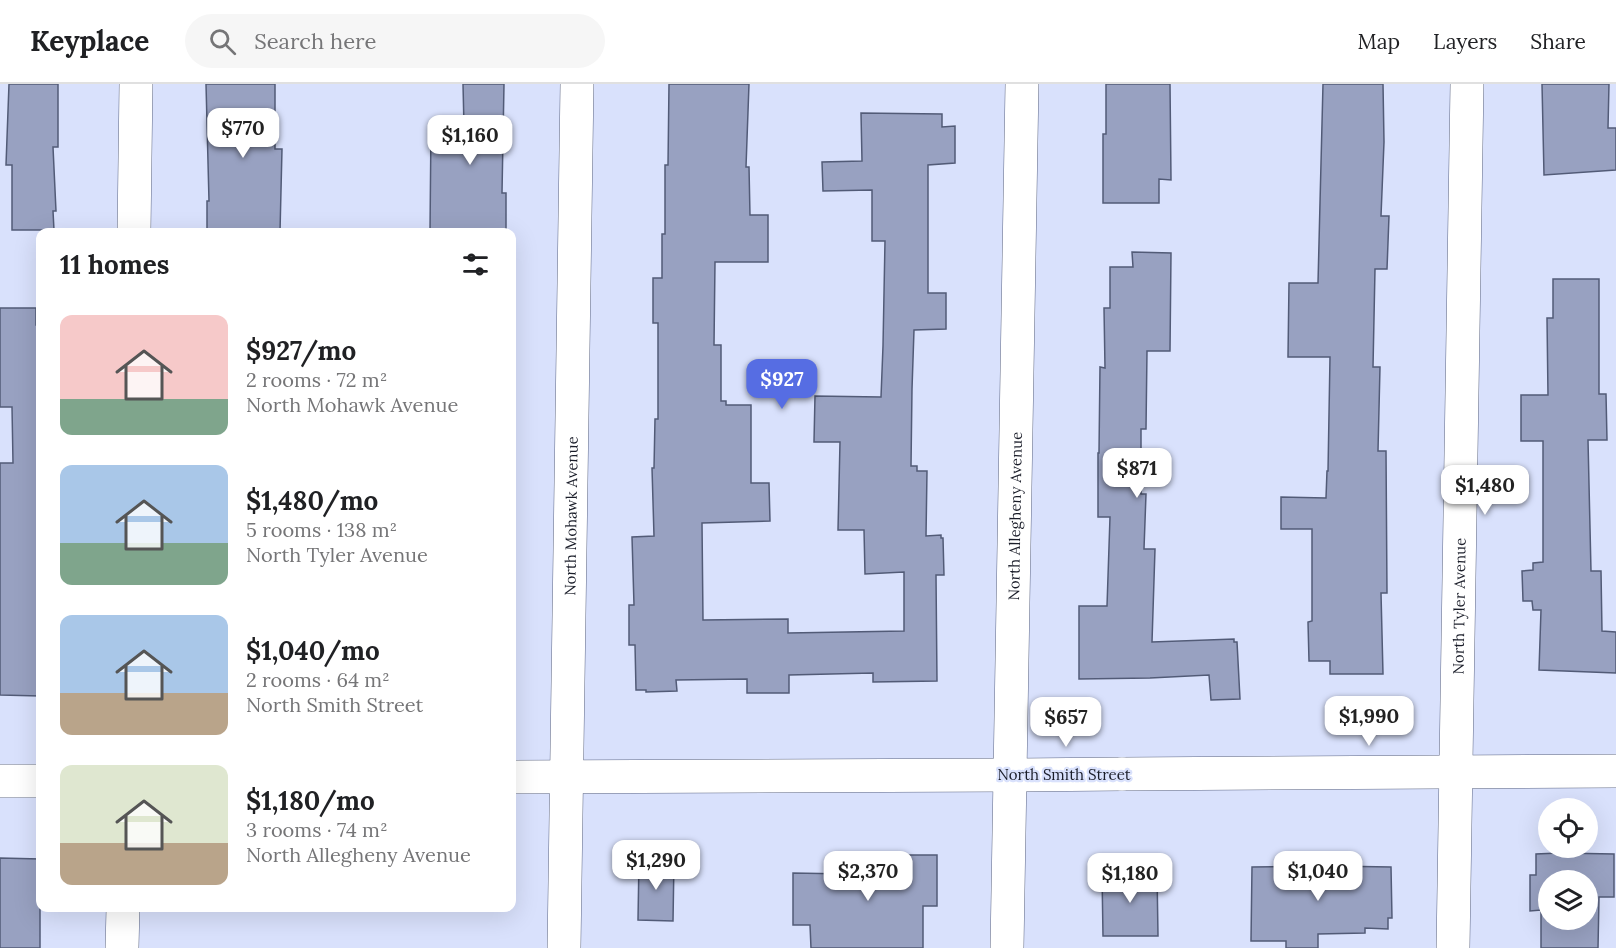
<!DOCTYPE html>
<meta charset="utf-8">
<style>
:root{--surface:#fff;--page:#f6f6f6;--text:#202124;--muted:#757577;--line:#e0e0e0;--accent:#566de3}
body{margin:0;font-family:Lora,serif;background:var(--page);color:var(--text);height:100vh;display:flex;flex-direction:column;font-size:22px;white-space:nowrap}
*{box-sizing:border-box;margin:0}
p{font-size:20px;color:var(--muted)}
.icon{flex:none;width:33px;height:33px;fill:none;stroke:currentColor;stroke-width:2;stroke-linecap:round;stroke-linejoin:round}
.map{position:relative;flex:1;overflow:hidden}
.sheet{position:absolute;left:36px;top:144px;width:480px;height:684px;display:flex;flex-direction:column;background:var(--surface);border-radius:12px;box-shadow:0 6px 24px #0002}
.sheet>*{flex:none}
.tools{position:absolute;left:1538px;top:714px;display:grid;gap:12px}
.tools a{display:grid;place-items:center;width:60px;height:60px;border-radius:50%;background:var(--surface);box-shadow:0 6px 24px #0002;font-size:30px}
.price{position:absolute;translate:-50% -51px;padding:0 14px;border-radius:12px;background:#fff;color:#222;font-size:20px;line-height:39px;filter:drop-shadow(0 2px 3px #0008)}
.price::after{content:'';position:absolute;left:50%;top:36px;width:18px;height:14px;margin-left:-9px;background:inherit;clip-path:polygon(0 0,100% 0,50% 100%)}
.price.selected{background:var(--accent);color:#fff}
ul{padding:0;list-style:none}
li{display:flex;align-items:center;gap:18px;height:150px;padding:0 24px}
li span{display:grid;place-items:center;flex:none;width:168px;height:120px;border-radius:12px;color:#555}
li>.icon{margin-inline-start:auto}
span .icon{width:72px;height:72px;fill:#fffc;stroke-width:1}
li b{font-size:26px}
h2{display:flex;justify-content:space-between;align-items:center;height:72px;padding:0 24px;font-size:26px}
header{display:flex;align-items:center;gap:36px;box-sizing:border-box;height:84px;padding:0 30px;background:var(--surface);border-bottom:2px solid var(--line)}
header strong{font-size:28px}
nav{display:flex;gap:33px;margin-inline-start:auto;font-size:21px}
.search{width:420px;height:54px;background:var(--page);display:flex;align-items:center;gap:15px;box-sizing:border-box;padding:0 21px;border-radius:33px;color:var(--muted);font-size:22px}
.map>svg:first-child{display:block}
.building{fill:#98a1c1;stroke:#525b77;stroke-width:1.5;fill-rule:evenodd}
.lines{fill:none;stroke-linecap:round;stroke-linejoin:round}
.street-casing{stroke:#5d6683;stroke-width:34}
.secondary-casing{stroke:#5d6683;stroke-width:34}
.street{stroke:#fff;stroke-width:33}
.secondary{stroke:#fff;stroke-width:33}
.labels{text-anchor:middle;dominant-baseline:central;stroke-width:4.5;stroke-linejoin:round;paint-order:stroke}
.street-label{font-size:15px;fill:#1a1d29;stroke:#d9e1fc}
</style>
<header>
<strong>Keyplace</strong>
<div class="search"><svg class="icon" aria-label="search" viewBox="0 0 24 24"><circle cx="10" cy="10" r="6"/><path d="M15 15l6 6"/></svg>Search here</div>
<nav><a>Map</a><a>Layers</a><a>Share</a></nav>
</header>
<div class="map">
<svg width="1616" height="864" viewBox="0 0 1616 864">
<rect width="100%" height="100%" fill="#d9e1fc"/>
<!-- building -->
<path class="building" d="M 9,0 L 58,0 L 58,63 L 53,63 L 56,127 L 53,127 L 54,146 L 12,146 L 12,81 L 6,81 Z
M 206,0 L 275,0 L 275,65 L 282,65 L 280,148 L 207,148 L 207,117 L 209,117 Z
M 463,0 L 504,0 L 502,109 L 506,109 L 506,148 L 430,148 L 431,42 L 464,43 Z
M 669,0 L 749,0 L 746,83 L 749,83 L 750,131 L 768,131 L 768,178 L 715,178 L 714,261 L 721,261 L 721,317 L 726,317 L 726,321 L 751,321 L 751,399 L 769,399 L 770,437 L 702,439 L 703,536 L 788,535 L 788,549 L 904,547 L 904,488 L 865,490 L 864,446 L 838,446 L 840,358 L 814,358 L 815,312 L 881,313 L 883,262 L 885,157 L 872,157 L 872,106 L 823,107 L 822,78 L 862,77 L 861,29 L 942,30 L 942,43 L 955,42 L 955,79 L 928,81 L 928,209 L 946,209 L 946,245 L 914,246 L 912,305 L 911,382 L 917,382 L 917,387 L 927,387 L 926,452 L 941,451 L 941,454 L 943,454 L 944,491 L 936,491 L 937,597 L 873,598 L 873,589 L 789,591 L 789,609 L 747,609 L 747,595 L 676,596 L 677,607 L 646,608 L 646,606 L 636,606 L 635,561 L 629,561 L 629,521 L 634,521 L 632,453 L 654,452 L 652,384 L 654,384 L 655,335 L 658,335 L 658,239 L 653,239 L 653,194 L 662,194 L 662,150 L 665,150 L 665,81 L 668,81 Z
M 1106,0 L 1170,0 L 1171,96 L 1159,95 L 1159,119 L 1103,119 L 1103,50 L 1106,50 Z
M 1323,0 L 1383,0 L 1384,58 L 1381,132 L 1389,132 L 1387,185 L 1375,185 L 1373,283 L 1380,283 L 1378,367 L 1386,367 L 1387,509 L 1381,509 L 1383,590 L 1330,590 L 1330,577 L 1309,577 L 1308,538 L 1312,537 L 1312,445 L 1281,445 L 1281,413 L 1326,414 L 1327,387 L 1328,387 L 1330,273 L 1288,273 L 1289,199 L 1318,199 Z
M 1542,0 L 1609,0 L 1608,44 L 1616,44 L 1616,86 L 1544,91 Z
M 1132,168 L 1171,169 L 1170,267 L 1147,267 L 1146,345 L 1141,345 L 1141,410 L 1146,410 L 1144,465 L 1155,465 L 1152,558 L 1234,555 L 1234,558 L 1237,558 L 1240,615 L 1211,616 L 1209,591 L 1150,594 L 1079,595 L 1079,522 L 1107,522 L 1110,433 L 1098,433 L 1098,369 L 1099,369 L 1100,283 L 1105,284 L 1104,224 L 1110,224 L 1110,183 L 1133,183 Z
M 1553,195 L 1599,195 L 1599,310 L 1606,310 L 1607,356 L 1588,356 L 1591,487 L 1601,487 L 1602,547 L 1616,548 L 1616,589 L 1539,586 L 1541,526 L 1533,526 L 1532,517 L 1523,517 L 1522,487 L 1533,486 L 1533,479 L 1543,478 L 1543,357 L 1521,357 L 1521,311 L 1548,311 L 1547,234 L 1553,234 Z
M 0,224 L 36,224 L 36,241 L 40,241 L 40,612 L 0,611 L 0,379 L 13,379 L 12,323 L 0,323 Z
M 1559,769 L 1614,770 L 1614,813 L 1599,813 L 1598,864 L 1541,864 L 1541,826 L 1530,827 L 1530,791 L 1536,791 L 1536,770 ZM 1548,796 L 1587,796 L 1587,836 L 1548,836 Z
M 846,771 L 937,771 L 937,822 L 923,822 L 923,864 L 811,864 L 810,841 L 793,841 L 793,789 L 847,790 Z
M 0,774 L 40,775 L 40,864 L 0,864 Z
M 639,776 L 674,777 L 673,837 L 638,836 Z
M 1330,782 L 1391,783 L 1392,834 L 1388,834 L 1388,845 L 1365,844 L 1365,849 L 1318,850 L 1318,864 L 1286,864 L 1286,857 L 1251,857 L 1252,783 Z
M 1157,788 L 1158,852 L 1103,852 L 1102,789 Z"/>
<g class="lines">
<!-- street casing -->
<g class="street-casing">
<g id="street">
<path d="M 134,148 L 136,0"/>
<path d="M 1122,690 L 1616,687"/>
<path d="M 512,693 L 1010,691"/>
<path d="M 0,697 L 40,697"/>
<path d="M 122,864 L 123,824"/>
<path id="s1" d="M 564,864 L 577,0"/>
<path id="s2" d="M 1007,864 L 1022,0"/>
<path id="s3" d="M 1453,864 L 1467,0"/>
</g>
</g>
<!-- secondary casing -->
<g class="secondary-casing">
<path id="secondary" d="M 1010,691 L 1122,690"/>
</g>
<!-- street -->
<use href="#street" class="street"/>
<!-- secondary -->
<use href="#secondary" class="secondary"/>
</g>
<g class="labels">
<!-- street labels -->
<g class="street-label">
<text stroke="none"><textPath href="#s1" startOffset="432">North Mohawk Avenue</textPath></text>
<text stroke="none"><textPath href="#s2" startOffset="432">North Allegheny Avenue</textPath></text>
<text stroke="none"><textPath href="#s3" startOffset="342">North Tyler Avenue</textPath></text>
<text x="1064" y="690">North Smith Street</text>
</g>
</g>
</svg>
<div class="tools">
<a><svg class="icon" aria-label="locate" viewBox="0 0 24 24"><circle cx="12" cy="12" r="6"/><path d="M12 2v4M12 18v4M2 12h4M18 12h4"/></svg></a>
<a><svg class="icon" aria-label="layers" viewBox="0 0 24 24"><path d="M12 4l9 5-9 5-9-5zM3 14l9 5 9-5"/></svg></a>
</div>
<b class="price" style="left:243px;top:75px">$770</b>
<b class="price" style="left:470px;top:82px">$1,160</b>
<b class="price selected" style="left:782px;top:326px">$927</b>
<b class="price" style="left:1137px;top:415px">$871</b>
<b class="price" style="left:1485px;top:432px">$1,480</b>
<b class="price" style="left:1369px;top:663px">$1,990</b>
<b class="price" style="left:1066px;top:664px">$657</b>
<b class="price" style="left:656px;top:807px">$1,290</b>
<b class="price" style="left:868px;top:818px">$2,370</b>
<b class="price" style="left:1318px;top:818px">$1,040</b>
<b class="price" style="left:1130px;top:820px">$1,180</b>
<section class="sheet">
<h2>11 homes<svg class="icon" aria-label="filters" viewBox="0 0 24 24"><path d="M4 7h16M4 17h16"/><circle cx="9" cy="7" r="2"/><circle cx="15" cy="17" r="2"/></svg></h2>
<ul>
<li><span style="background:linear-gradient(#f6c9c9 70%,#7fa58c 0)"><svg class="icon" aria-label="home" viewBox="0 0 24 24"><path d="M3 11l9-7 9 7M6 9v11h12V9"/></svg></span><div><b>$927/mo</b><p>2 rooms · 72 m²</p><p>North Mohawk Avenue</p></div></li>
<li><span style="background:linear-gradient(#a9c7e8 65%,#7fa58c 0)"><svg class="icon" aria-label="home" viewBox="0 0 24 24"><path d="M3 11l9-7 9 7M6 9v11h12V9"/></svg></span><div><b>$1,480/mo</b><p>5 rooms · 138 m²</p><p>North Tyler Avenue</p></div></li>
<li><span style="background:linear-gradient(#a9c7e8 65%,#b9a48a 0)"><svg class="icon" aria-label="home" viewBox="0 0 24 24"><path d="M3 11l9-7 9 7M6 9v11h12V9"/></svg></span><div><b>$1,040/mo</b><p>2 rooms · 64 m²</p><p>North Smith Street</p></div></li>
<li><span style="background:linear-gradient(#dfe7d0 65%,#b9a48a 0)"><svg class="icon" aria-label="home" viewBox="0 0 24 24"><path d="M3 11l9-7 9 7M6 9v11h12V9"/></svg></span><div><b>$1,180/mo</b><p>3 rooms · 74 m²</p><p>North Allegheny Avenue</p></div></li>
</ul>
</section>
</div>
